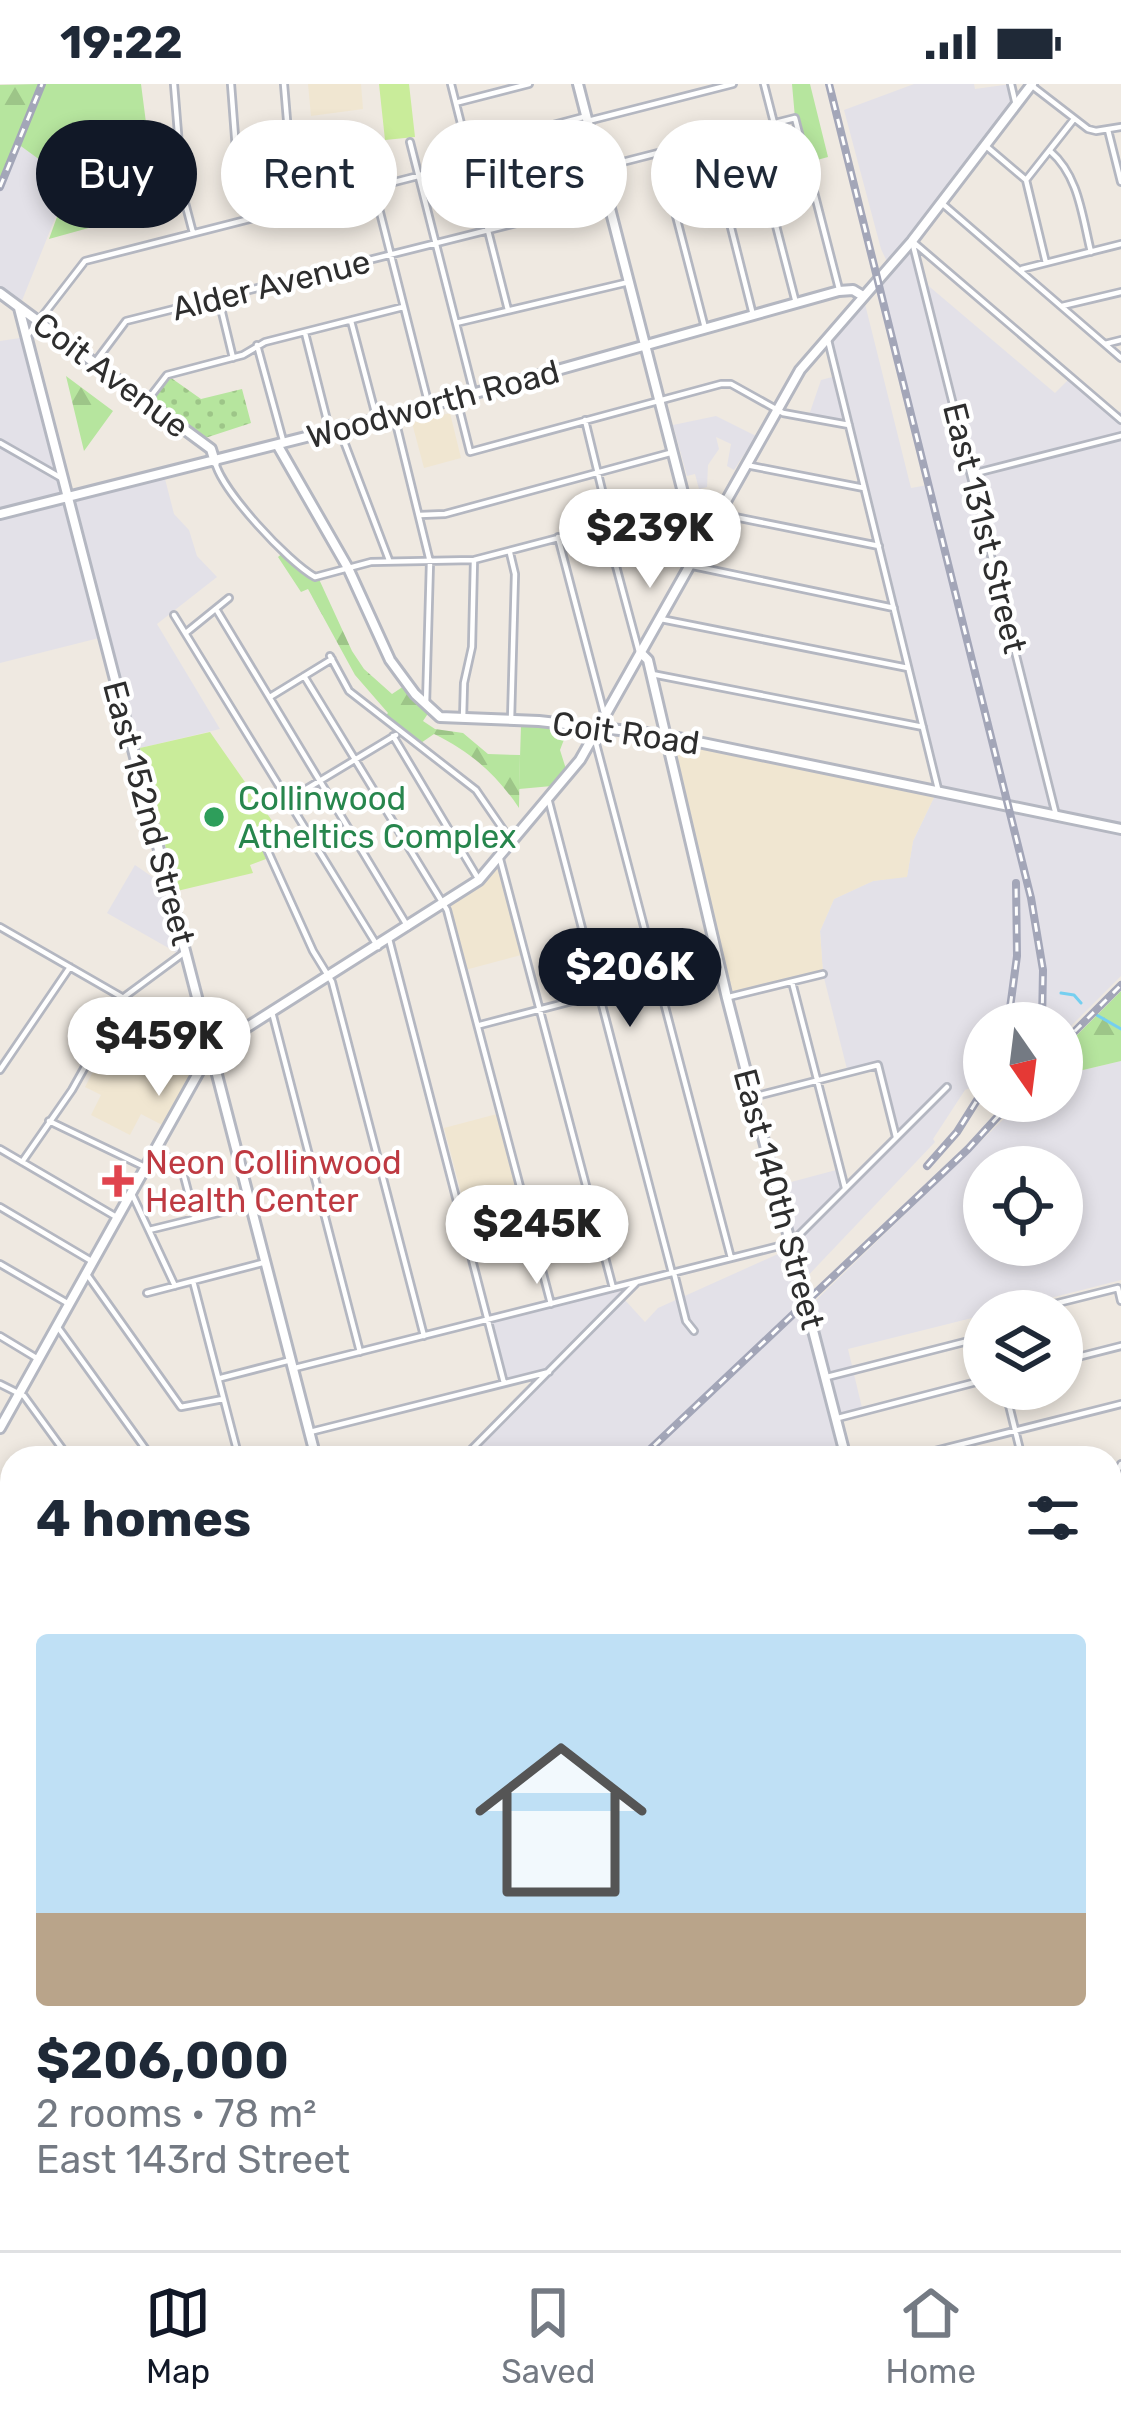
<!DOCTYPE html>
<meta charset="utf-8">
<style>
:root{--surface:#fff;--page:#f6f6f7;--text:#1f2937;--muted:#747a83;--line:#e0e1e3;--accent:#111827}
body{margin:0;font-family:Rubik,sans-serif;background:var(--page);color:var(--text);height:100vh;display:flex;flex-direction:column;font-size:45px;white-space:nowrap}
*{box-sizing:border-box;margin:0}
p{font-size:39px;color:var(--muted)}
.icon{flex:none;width:66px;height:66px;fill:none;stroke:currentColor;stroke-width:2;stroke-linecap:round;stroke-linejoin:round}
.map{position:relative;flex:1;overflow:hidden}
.drawer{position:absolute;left:0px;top:1362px;width:1122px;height:804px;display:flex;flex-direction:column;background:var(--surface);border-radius:36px 36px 0 0;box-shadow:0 6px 18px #0003}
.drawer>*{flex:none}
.guide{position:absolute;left:36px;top:36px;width:1050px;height:108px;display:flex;gap:24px}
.needle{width:78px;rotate:166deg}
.tools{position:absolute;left:963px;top:918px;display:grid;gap:24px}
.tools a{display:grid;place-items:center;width:120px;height:120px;border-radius:50%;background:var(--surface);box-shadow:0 6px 18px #0003;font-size:60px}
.price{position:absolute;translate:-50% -102px;padding:0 27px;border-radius:42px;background:#fff;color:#222;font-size:39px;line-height:78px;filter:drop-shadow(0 3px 6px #0008)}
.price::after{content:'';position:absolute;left:50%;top:72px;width:36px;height:27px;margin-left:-18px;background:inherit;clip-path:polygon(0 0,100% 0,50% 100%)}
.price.current{background:var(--accent);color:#fff}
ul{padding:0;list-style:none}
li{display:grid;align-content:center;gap:24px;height:636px;padding:0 36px}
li+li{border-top:3px solid var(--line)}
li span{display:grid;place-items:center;height:372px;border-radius:12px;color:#555}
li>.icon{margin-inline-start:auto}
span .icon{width:216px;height:216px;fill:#fffc;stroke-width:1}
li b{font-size:51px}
h2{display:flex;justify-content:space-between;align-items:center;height:144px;padding:0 36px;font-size:51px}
.chip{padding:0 42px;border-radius:54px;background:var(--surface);box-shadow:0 6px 18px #0003;font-size:42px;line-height:108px}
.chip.current{background:var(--accent);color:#fff}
.status{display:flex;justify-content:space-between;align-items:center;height:84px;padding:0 60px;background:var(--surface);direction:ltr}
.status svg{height:33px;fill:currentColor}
.tabs{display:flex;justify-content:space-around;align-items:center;height:168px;border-top:3px solid var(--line);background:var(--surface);font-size:33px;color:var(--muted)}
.tabs a{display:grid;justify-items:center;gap:6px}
.tabs .current{color:var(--accent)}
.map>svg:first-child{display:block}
.industrial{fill:#e3e1e8;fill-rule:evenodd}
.education{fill:#f0e6d1}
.grass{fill:#b6e59e}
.forest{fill:url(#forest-firs)}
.garden{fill:url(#garden-dots)}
.pitch{fill:#c9ec9a}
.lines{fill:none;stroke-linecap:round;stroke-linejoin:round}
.stream{stroke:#75cff0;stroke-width:3}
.minor-casing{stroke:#b4b7c1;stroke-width:10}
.tertiary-casing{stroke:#b4b7c1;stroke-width:14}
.primary-casing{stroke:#c9c9c9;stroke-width:18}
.motorway-casing{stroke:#c9c9c9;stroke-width:21}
.minor{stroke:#fff;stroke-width:4.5}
.tertiary{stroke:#fff;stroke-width:8}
.primary{stroke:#f2d163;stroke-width:12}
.motorway{stroke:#ffa35c;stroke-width:15}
.rail-casing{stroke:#a3a6b8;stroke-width:8}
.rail{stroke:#fff;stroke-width:3;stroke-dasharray:9;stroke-linecap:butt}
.leisure-dot{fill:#2e9e5b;stroke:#fff;stroke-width:4.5}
.health-dot{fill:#e0444e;stroke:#fff;stroke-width:4.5}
.labels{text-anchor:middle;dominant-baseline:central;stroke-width:9;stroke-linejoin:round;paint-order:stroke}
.street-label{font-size:33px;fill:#2e2e2e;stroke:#fff}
.leisure-label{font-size:33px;fill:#27864d;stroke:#fff;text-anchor:start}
.health-label{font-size:33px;fill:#be3a42;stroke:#fff;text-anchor:start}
</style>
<div class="status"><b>19:22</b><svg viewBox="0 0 49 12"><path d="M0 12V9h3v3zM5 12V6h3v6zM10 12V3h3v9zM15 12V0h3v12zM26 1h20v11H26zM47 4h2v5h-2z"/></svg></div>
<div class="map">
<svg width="1121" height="2166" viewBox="0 0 1121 2166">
<defs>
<pattern id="forest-firs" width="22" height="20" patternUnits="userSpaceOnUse" patternTransform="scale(3)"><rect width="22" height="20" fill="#b6e59e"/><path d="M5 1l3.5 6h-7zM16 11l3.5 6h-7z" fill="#9dc588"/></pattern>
<pattern id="garden-dots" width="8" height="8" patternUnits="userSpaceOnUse" patternTransform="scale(3)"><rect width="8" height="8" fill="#b6e59e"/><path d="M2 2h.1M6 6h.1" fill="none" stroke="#9dc588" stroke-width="1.8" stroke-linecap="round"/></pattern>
</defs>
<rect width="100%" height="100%" fill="#efe9e1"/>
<!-- industrial -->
<path class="industrial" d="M 914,0 L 974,0 L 975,5 L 1011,0 L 1016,23 L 912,158 L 924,198 L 1055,309 L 1071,293 L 1117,331 L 1121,326 L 1121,892 L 1062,951 L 1062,939 L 984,939 L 984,998 L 965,1006 L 933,1055 L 935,1058 L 801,1199 L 776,1102 L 840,1085 L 845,1103 L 896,1053 L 878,982 L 848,989 L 823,890 L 820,847 L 834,815 L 873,797 L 907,792 L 913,757 L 938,705 L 849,342 L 808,334 L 821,296 L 836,292 L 827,255 L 863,212 L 911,404 L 928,401 L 878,196 L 889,182 L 881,165 L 844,26 Z
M 18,60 L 70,97 L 19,224 L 0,209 L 0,103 Z
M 27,253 L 68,415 L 164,391 L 174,430 L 189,446 L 197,472 L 217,493 L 157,540 L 220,645 L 132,666 L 103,553 L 0,579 L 0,257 Z
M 716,332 L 756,352 L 734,386 L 727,382 L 731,360 L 716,353 L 719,365 L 708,381 L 707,403 L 699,405 L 695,390 L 687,392 L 673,341 Z
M 135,781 L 167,803 L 185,868 L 179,870 L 107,829 Z
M 1121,977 L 1121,1196 L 999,1227 L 984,1227 L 984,1231 L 848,1265 L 863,1328 L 836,1335 L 808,1224 L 1012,1027 L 1017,1032 L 1033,1017 L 1062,1017 L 1062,991 ZM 984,1083 L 1062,1083 L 1062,1161 L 984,1161 Z
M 789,1165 L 844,1374 L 463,1374 L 547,1290 L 504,1299 L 487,1236 L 636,1199 L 624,1215 L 645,1238 L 658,1224 Z
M 10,1749 L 12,2154 L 165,2154 L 152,2166 L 0,2166 L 0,1752 Z"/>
<!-- education -->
<path class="education" d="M 308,0 L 361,0 L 363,25 L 311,32 Z
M 450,329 L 461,374 L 424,384 L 412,339 Z
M 664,651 L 938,705 L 913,757 L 907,793 L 873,797 L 834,815 L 820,847 L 823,890 L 727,914 Z
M 500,771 L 525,870 L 465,886 L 444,821 L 471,804 Z
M 126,924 L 198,962 L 201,971 L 164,1042 L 141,1030 L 130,1051 L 91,1031 L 101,1011 L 85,1003 Z
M 497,1030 L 521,1117 L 467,1131 L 444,1044 Z"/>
<!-- grass -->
<path class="grass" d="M 42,0 L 141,0 L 157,124 L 121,135 L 18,60 Z
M 792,0 L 810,0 L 828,73 L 806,79 L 795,34 Z
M 521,642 L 568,645 L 560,666 L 566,685 L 552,702 L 519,705 Z"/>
<!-- forest -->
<path class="forest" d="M 39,0 L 0,95 L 0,1 Z
M 70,97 L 121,135 L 49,155 Z
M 66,292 L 113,327 L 84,367 Z
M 285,467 L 308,490 L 318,493 L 352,567 L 364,585 L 392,610 L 407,600 L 431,625 L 423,637 L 435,645 L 463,649 L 488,670 L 520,671 L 519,724 C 496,690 471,668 434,650 L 418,661 L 383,635 L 388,629 L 355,591 L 308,505 L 301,508 L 278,473 Z
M 1121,907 L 1121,977 L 1062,991 L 1062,966 Z"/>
<!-- garden -->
<path class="garden" d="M 167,291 L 201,315 L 242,305 L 251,339 L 199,356 L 147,318 Z"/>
<!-- pitch -->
<path class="pitch" d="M 379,0 L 409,0 L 415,53 L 385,56 Z
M 71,43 L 129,87 L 114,110 L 54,69 Z
M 210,648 L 275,741 L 257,752 L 266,775 L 250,781 L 253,789 L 177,807 L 140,664 Z"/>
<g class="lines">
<!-- stream -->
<path class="stream" d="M 1061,909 L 1074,911 L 1081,919
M 1095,930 L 1121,945"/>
<!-- minor casing -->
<g class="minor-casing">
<path id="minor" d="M 174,0 L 183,111 L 193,149
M 231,0 L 237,79 L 250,134
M 451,0 L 508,226
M 764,0 L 774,39
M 1011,0 L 1015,17
M 1031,1 L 1088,45 L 1096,47 L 1121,43
M 459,18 L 529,0
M 588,37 L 733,0
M 751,45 L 796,219
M 1108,46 L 1121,98
M 709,56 L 753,231
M 410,58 L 474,310
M 986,62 L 1026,96 L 1046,179
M 1050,67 C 1079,92 1082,132 1091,168
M 365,69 L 429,322
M 660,70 L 705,244
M 599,84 L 795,34 L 839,205
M 1026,96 L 1074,35
M 241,97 L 291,84 L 284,0
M 944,121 L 1121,274
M 912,157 L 1056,731
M 912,157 L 1121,336
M 1022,185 L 1121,160
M 219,216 L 233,274
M 1062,222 L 1121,208
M 351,237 L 377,336
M 456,239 L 629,198
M 305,249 L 330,348
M 27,252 L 85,177 L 418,92 L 500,55 L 587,32
M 828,256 L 938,705
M 1105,260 L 1121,256
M 257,261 L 284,360
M 96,277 L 126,237 L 608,116
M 457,316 L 470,368 L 721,300 L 731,300 L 783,329 L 849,341
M 147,317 L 167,291 L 243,271 L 265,258 L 403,223
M 394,331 L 430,478 L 426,621
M 585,336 L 610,439
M 340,347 L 389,476
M 0,359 L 63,395
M 215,378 C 222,407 288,478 315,493 L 371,478 L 474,476 L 684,421
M 746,381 L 864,404
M 972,390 L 1121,352
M 720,430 L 879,462
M 420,431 L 445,430 L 670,369
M 605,441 L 639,568
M 558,453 L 605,633
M 510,469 L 515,490 L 511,636
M 688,481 L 894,524
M 216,525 L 408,843
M 174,531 L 378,863
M 661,535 L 908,584
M 187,548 L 229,514
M 330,572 L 349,607 L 476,706 L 511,757
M 652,590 L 923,643
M 304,592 L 447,826 L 551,1220
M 270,613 L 332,575
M 463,635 L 464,599 L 472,563 L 474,476
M 393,652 L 479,796
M 594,652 L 731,1174
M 548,714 L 672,1189
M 288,716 L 396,651
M 261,752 L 313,867 L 332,898 L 424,1252
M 500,775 L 613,1204
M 0,843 L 207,962
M 389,855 L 504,1299
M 792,898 L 845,1104
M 729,913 L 823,890
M 272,928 L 360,1268
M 480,941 L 718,879
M 0,986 L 70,883
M 753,1013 L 878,981 L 896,1053
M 49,1037 L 147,1084
M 0,1065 L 118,1134
M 156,1066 L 181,1081 L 195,1134
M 22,1078 L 72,1006 L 124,913 L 185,868
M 132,1110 L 175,1202
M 0,1123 L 93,1178
M 149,1146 L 251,1121
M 0,1180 L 69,1220
M 86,1189 L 181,1323 L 223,1315
M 674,1189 L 686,1237 L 694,1247
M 193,1197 L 239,1374
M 147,1209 L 266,1178
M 1026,1227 L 1118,1204 L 1121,1217
M 57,1242 L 152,1374
M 0,1252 L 38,1275
M 1062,1277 L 1121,1262
M 295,1284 L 791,1159 L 947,1003
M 827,1293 L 984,1253
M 221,1294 L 291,1276
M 0,1300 L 24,1312 L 69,1374
M 1005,1305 L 1022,1374
M 838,1334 L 984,1296
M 310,1348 L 549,1288
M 463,1374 L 636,1199
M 907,1374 L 1121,1320
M 1110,1400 L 1121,1380
M 0,1407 L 12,1416
M 0,1526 L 12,1523
M 0,1590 L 12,1638
M 0,1658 L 12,1655
M 0,1832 L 12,1821
M 407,2154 L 419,2166
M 624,2154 L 629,2166
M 676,2154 L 681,2166
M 731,2154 L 736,2166
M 838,2154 L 844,2166
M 253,2166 L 259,2162 L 265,2166"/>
</g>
<!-- tertiary casing -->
<g class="tertiary-casing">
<path id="tertiary" d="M 578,0 L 697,463
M 0,209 L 211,365 L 215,378
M 19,224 L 316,1374
M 278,362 L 348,484 L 390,576 L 415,610 L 440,633 L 539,637 L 664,651 L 1121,745
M 0,430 L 429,322 L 839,207 L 853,206 L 863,212
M 642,570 L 648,576 L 727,914 L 846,1374
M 0,1344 L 211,966 L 479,796 L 580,676 L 800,286 L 912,157 L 1032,0
M 1110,1720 L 1120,1700
M 314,2154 L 317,2166
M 490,2154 L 493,2166
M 152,2166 L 165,2154
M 367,2166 L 377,2154"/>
</g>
<!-- primary casing -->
<g class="primary-casing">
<path id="primary" d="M 783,2166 L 795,2154"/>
</g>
<!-- motorway casing -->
<g class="motorway-casing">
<path id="motorway" d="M 1110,1426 L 1121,1411
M 1110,1466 L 1121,1451
M 1110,1484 L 1121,1470
M 1110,1514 L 1121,1491
M 1110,1695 L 1120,1701
M 195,2166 L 208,2154
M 221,2166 L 240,2154"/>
</g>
<!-- minor -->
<use href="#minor" class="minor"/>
<!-- tertiary -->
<use href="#tertiary" class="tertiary"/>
<!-- primary -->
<use href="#primary" class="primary"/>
<!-- motorway -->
<use href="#motorway" class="motorway"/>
<!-- rail casing -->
<g class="rail-casing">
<path id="rail" d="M 829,0 L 1031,814 L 1043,886 L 1042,939
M 0,103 L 42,0
M 1008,939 L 1017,872 L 1016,799
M 1062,960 L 1121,901
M 927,1082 L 957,1048 L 984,1005
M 641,1374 L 968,1065 L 1012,1017
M 0,1902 L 12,1893"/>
</g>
<!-- rail -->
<use href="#rail" class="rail"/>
</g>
<!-- markers -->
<circle class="leisure-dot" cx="214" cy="733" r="12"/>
<path class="health-dot" d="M112 1079h12v12h12v12h-12v12h-12v-12h-12v-12h12z"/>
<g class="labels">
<!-- street labels -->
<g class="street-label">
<text transform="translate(271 201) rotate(-14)">Alder Avenue</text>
<text transform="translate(111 291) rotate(37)">Coit Avenue</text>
<text transform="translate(433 320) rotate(-15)">Woodworth Road</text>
<text transform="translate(985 444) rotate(76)">East 131st Street</text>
<text transform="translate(626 649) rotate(8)">Coit Road</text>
<text transform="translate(149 729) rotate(75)">East 152nd Street</text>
<text transform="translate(779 1115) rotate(75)">East 140th Street</text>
</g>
<!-- leisure labels -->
<g class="leisure-label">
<text x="238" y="714">Collinwood<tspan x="238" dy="38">Atheltics Complex</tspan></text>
</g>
<!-- health labels -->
<g class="health-label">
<text x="145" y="1078">Neon Collinwood<tspan x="145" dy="38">Health Center</tspan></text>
</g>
</g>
</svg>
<div class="tools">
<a><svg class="needle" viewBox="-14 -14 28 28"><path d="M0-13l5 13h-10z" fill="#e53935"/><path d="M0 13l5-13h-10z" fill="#747a83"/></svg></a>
<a><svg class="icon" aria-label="locate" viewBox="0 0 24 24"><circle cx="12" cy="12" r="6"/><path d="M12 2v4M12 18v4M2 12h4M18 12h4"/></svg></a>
<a><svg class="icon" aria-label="layers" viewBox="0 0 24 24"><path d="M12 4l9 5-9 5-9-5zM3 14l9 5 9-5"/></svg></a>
</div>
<b class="price" style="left:650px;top:507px">$239K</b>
<b class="price current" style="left:630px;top:946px">$206K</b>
<b class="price" style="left:159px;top:1015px">$459K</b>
<b class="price" style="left:537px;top:1203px">$245K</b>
<div class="guide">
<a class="chip current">Buy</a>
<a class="chip">Rent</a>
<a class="chip">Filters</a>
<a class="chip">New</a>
</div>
<section class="drawer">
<h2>4 homes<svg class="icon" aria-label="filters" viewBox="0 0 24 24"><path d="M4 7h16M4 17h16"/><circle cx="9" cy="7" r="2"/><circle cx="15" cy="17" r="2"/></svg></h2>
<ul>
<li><span style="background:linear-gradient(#bfe0f5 75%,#b9a48a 0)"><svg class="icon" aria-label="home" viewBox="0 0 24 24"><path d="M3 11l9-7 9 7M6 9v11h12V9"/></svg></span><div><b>$206,000</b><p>2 rooms · 78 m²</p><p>East 143rd Street</p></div></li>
</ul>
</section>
</div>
<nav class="tabs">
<a class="current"><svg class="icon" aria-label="map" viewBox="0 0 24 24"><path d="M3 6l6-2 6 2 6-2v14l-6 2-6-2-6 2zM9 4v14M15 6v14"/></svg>Map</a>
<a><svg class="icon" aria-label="saved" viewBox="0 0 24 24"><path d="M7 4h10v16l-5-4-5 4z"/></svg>Saved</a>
<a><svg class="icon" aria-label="home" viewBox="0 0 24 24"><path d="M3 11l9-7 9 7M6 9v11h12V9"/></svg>Home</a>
</nav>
